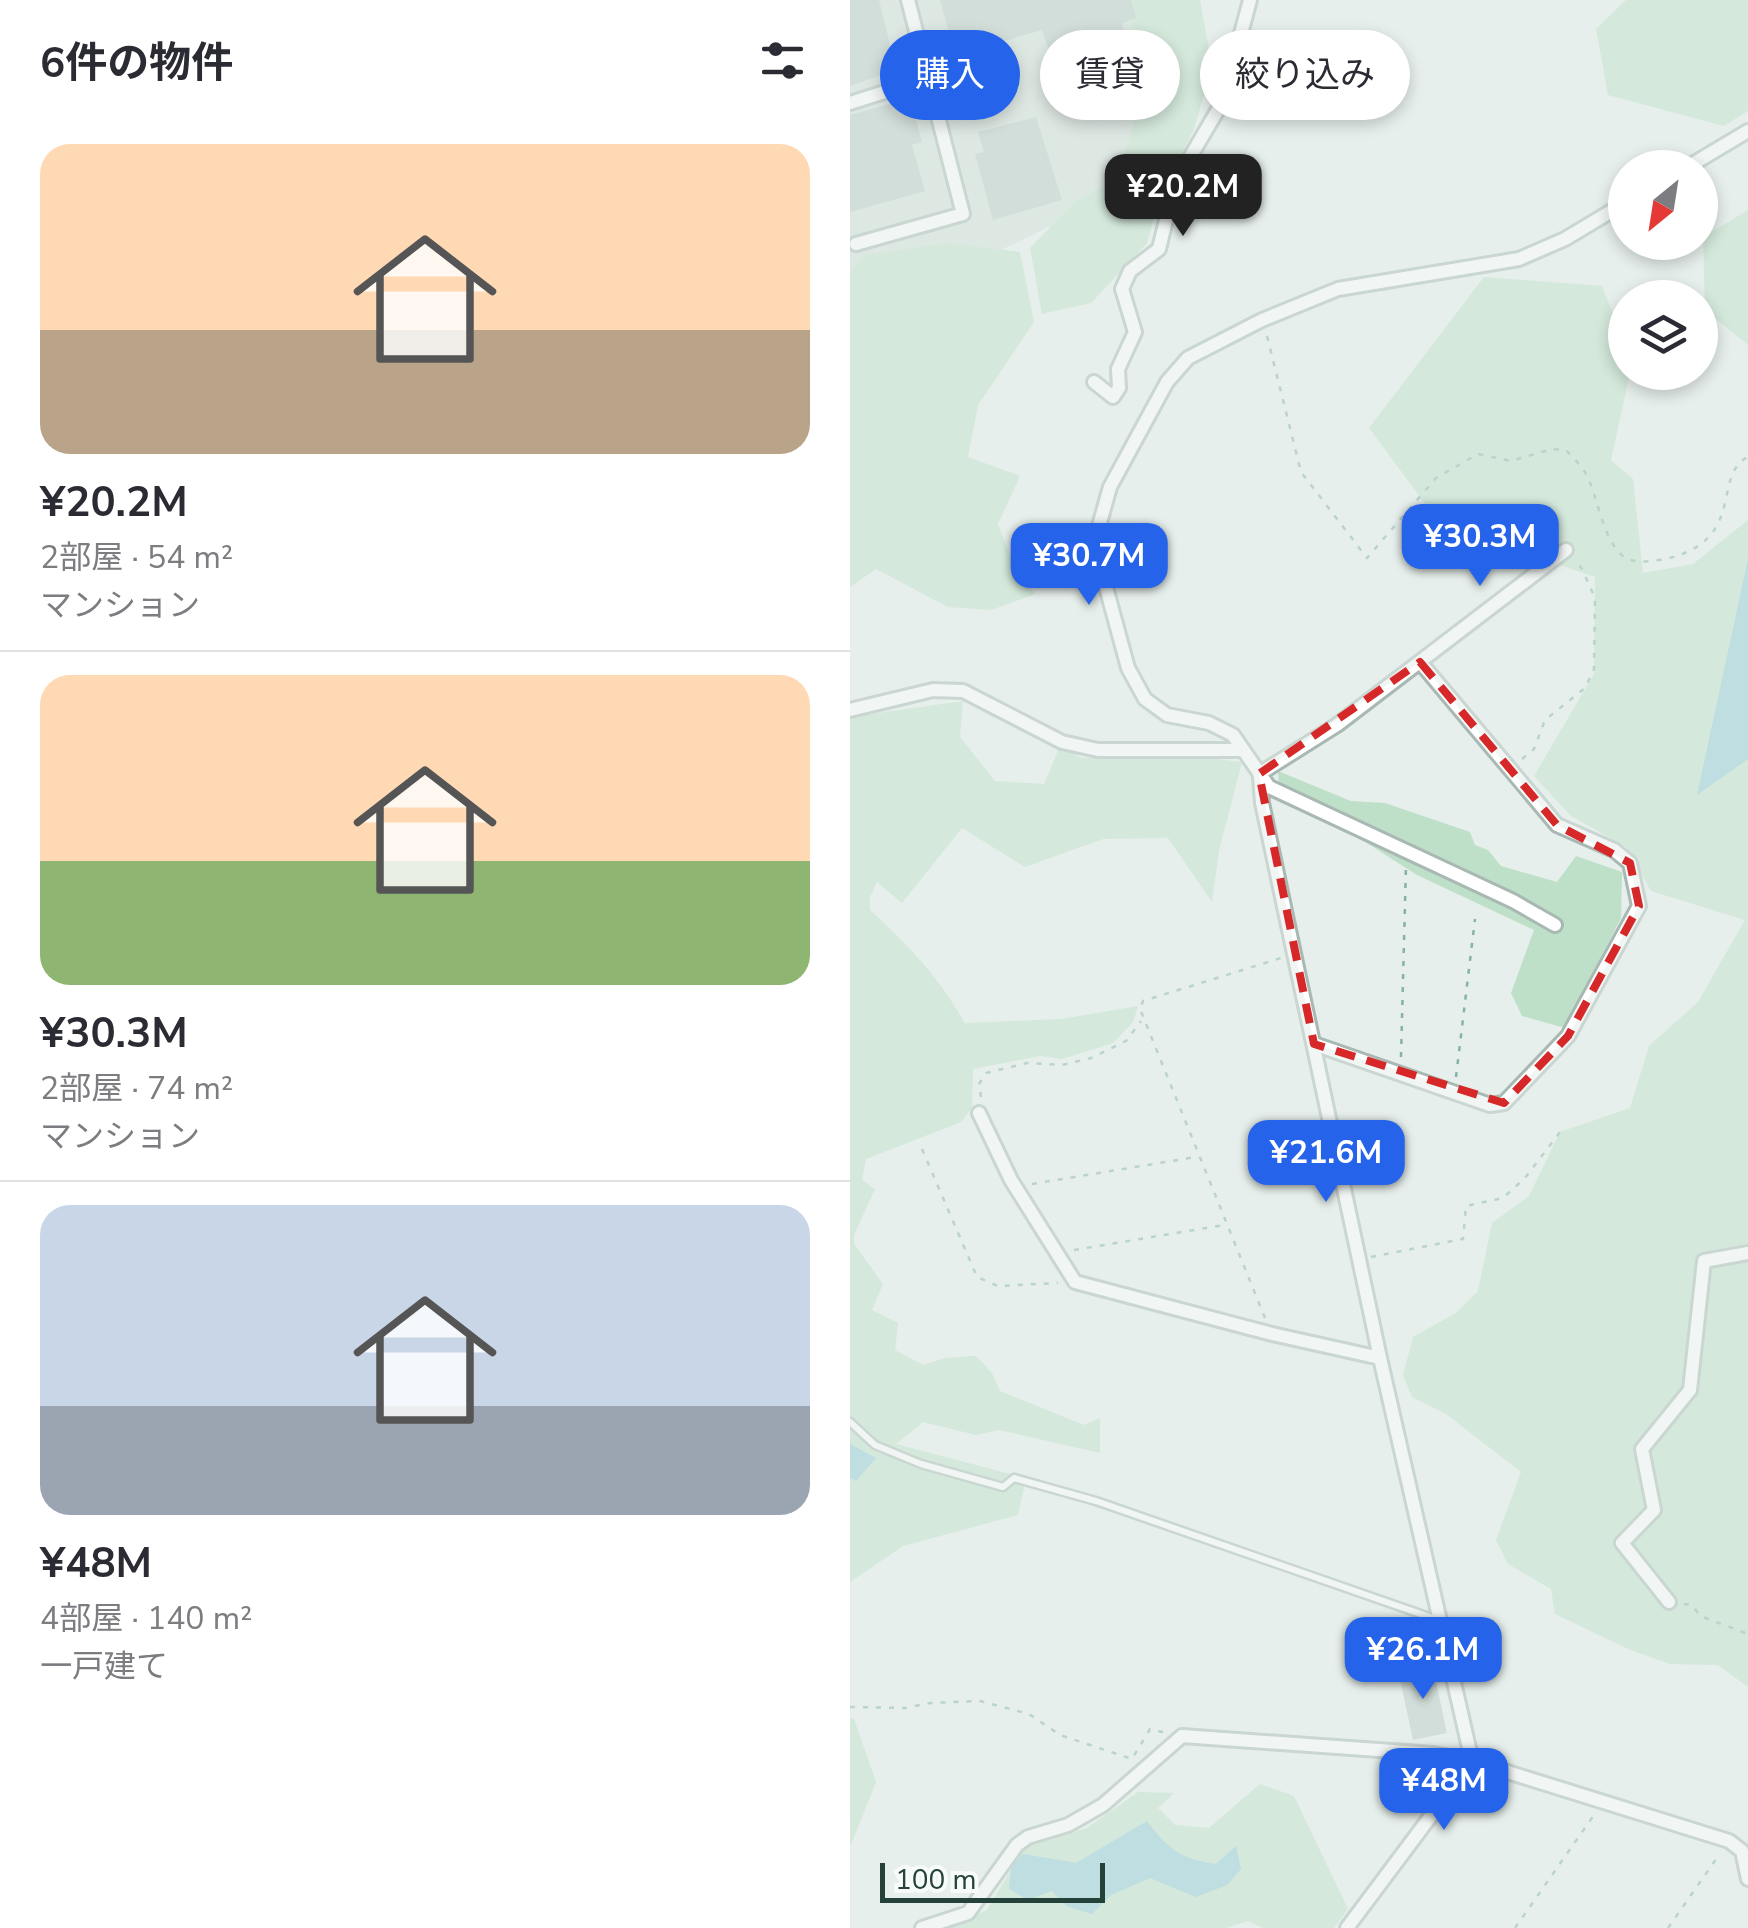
<!DOCTYPE html>
<html lang="ja">
<meta charset="utf-8">
<style>
:root{--surface:#fff;--page:#f2f2f3;--text:#2b2b33;--muted:#7c7c81;--line:#e1e1e2;--accent:#2563eb}
body{margin:0;font-family:"Nunito Sans","Noto Sans JP",sans-serif;background:var(--page);color:var(--text);height:100vh;display:flex;flex-direction:column;font-size:38px;white-space:nowrap}
*{box-sizing:border-box;margin:0}
p{font-size:32px;color:var(--muted)}
.icon{flex:none;width:55px;height:55px;fill:none;stroke:currentColor;stroke-width:2;stroke-linecap:round;stroke-linejoin:round}
.map{position:relative;flex:1;overflow:hidden}
.panel{display:flex;flex-direction:column;background:var(--surface);width:850px}
.panel>*{flex:none}
.hud{position:absolute;left:30px;top:30px;width:718px;height:90px;display:flex;gap:20px}
.needle{width:65px;rotate:210deg}
.buttons{position:absolute;left:758px;top:150px;display:grid;gap:20px}
.buttons a{display:grid;place-items:center;width:110px;height:110px;border-radius:50%;background:var(--surface);box-shadow:0 5px 15px #0003;font-size:50px}
.scale{position:absolute;left:30px;bottom:25px;width:225px;box-sizing:border-box;padding-left:10px;border:5px solid #24423a;border-top:0;font-size:28px;line-height:35px;white-space:nowrap;color:#24423a;-webkit-text-stroke:8px #f7fbf9;paint-order:stroke}
.price{position:absolute;translate:-50% -85px;padding:0 22px;border-radius:20px;background:var(--accent);color:#fff;font-size:32px;line-height:65px;filter:drop-shadow(0 2px 5px #0008)}
.price::after{content:'';position:absolute;left:50%;top:60px;width:30px;height:22px;margin-left:-15px;background:inherit;clip-path:polygon(0 0,100% 0,50% 100%)}
.price.on{background:#222;color:#fff}
ul{padding:0;list-style:none}
li{display:grid;align-content:center;gap:20px;height:530px;padding:0 40px}
li+li{border-top:2px solid var(--line)}
li span{display:grid;place-items:center;height:310px;border-radius:30px;color:#555}
li>.icon{margin-inline-start:auto}
span .icon{width:180px;height:180px;fill:#fffc;stroke-width:1}
li b{font-size:42px}
h2{display:flex;justify-content:space-between;align-items:center;height:120px;padding:0 40px;font-size:42px}
.chip{padding:0 35px;border-radius:45px;background:var(--surface);box-shadow:0 5px 15px #0003;font-size:35px;line-height:90px}
.chip.on{background:var(--accent);color:#fff}
main{display:flex;flex:1;min-height:0}
.map>svg:first-child{display:block}
.built{fill:#d4dfda}
.green{fill:#bfe0c8}
.water{fill:#8ec9d4}
.building{fill:#bbcac4}
.lines{fill:none;stroke-linecap:round;stroke-linejoin:round}
.service-casing{stroke:#a8b8b2;stroke-width:11}
.minor-casing{stroke:#a8b8b2;stroke-width:18}
.path{stroke:#86b3a5;stroke-width:2.5;stroke-dasharray:5 8;stroke-linecap:butt}
.service{stroke:#fff;stroke-width:6}
.minor{stroke:#fff;stroke-width:12}
.marked{fill:none;stroke:#d62828;stroke-width:8;stroke-dasharray:20 12;stroke-linejoin:round}
</style>
<main>
<section class="panel">
<h2>6件の物件<svg class="icon" aria-label="filters" viewBox="0 0 24 24"><path d="M4 7h16M4 17h16"/><circle cx="9" cy="7" r="2"/><circle cx="15" cy="17" r="2"/></svg></h2>
<ul>
<li><span style="background:linear-gradient(#ffd9b3 60%,#b9a48a 0)"><svg class="icon" aria-label="home" viewBox="0 0 24 24"><path d="M3 11l9-7 9 7M6 9v11h12V9"/></svg></span><div><b>¥20.2M</b><p>2部屋 · 54 m²</p><p>マンション</p></div></li>
<li><span style="background:linear-gradient(#ffd9b3 60%,#8fb573 0)"><svg class="icon" aria-label="home" viewBox="0 0 24 24"><path d="M3 11l9-7 9 7M6 9v11h12V9"/></svg></span><div><b>¥30.3M</b><p>2部屋 · 74 m²</p><p>マンション</p></div></li>
<li><span style="background:linear-gradient(#c9d6e8 65%,#9aa5b1 0)"><svg class="icon" aria-label="home" viewBox="0 0 24 24"><path d="M3 11l9-7 9 7M6 9v11h12V9"/></svg></span><div><b>¥48M</b><p>4部屋 · 140 m²</p><p>一戸建て</p></div></li>
</ul>
</section>
<div class="map">
<svg width="898" height="1928" viewBox="0 0 898 1928">
<rect width="100%" height="100%" fill="#e6efeb"/>
<!-- built -->
<path class="built" d="M 0,0 L 310,0 L 284,186 L 132,259 L 0,286 Z"/>
<!-- green -->
<path class="green" d="M 282,0 L 350,0 L 362,67 L 344,129 L 310,196 L 297,243 L 241,303 L 192,314 L 180,248 L 226,201 L 268,181 L 284,122 Z
M 776,0 L 898,0 L 898,111 L 874,126 L 758,95 L 746,29 Z
M 898,210 L 898,345 L 855,310 L 853,237 Z
M 98,243 L 170,252 L 184,322 L 128,405 L 118,457 L 170,476 L 148,524 L 163,562 L 185,594 L 141,610 L 98,607 L 26,569 L 0,587 L 0,273 L 15,255 Z
M 634,277 L 752,286 L 775,344 L 775,372 L 780,373 L 761,460 L 783,479 L 793,573 L 843,564 L 898,520 L 898,1687 L 868,1665 L 820,1664 L 778,1649 L 705,1614 L 701,1589 L 658,1564 L 646,1540 L 671,1472 L 596,1414 L 562,1397 L 553,1375 L 563,1337 L 606,1313 L 628,1291 L 642,1223 L 679,1196 L 710,1132 L 780,1108 L 799,1046 L 848,1002 L 895,920 L 801,891 L 776,847 L 721,816 L 684,776 L 744,674 L 745,577 L 591,525 L 519,428 Z
M 113,701 L 110,737 L 145,781 L 194,784 L 210,746 L 232,758 L 330,755 L 392,762 L 369,851 L 362,902 L 318,838 L 253,839 L 175,867 L 112,828 L 52,903 L 27,882 L 20,897 L 20,910 C 60,947 88,976 115,1023 L 211,1019 L 288,1006 L 283,1022 L 263,1043 L 212,1059 L 190,1056 L 123,1069 L 122,1108 L 111,1122 L 16,1159 L 12,1180 L 25,1189 L 4,1235 L 4,1244 L 33,1284 L 22,1310 L 48,1323 L 45,1350 L 73,1365 L 95,1358 L 126,1356 L 142,1373 L 150,1391 L 234,1425 L 250,1418 L 250,1453 L 149,1430 L 126,1435 L 73,1422 L 46,1444 L 176,1478 L 168,1515 L 53,1546 L 0,1582 L 0,717 Z
M 428,771 L 501,801 L 535,803 L 620,832 L 625,845 L 638,850 L 651,866 L 707,882 L 726,856 L 772,872 L 771,918 L 715,1028 L 672,1016 L 661,993 L 684,930 L 567,875 L 429,787 Z
M 0,1718 L 4,1719 L 26,1782 L 0,1847 Z
M 410,1784 L 444,1796 L 498,1909 L 484,1928 L 413,1928 L 398,1921 L 376,1928 L 98,1928 L 137,1910 L 175,1847 L 237,1828 L 288,1792 L 324,1793 L 308,1808 L 325,1825 L 359,1828 Z"/>
<!-- water -->
<path class="water" d="M 898,559 L 898,759 L 847,795 Z
M 0,1444 L 26,1458 L 6,1481 L 0,1478 Z
M 297,1821 C 318,1849 330,1859 366,1864 L 386,1846 L 391,1869 L 377,1885 L 346,1897 L 300,1878 L 261,1895 L 242,1914 L 216,1906 L 202,1891 L 178,1900 L 159,1889 L 161,1867 L 173,1854 L 226,1863 Z"/>
<!-- building -->
<path class="building" d="M 0,0 L 29,0 L 46,70 L 0,86 Z
M 90,0 L 281,0 L 286,18 L 272,23 L 277,49 L 259,55 L 253,32 L 198,48 L 192,30 L 105,55 Z
M 60,98 L 72,142 L 62,145 L 75,191 L 0,212 L 0,115 Z
M 186,117 L 212,200 L 143,220 L 125,154 L 134,152 L 128,132 Z
M 572,1661 L 575,1674 L 584,1672 L 597,1733 L 563,1740 L 550,1679 L 557,1678 L 555,1665 Z"/>
<g class="lines">
<!-- service casing -->
<g class="service-casing">
<path id="service" d="M 0,1422 L 25,1445 L 71,1464 L 153,1487 L 164,1478 L 246,1501 L 591,1621"/>
</g>
<!-- minor casing -->
<g class="minor-casing">
<path id="minor" d="M 0,103 L 79,78
M 836,168 L 898,131
M 6,244 L 113,214 L 58,0
M 244,382 L 263,397 L 269,388 L 268,369 L 285,332 L 272,289 L 280,271 L 309,249 L 325,183 L 373,101 L 400,0
M 0,710 L 83,690 L 113,691 L 212,742 L 248,750 L 392,750
M 409,774 L 487,725 L 716,550
M 410,777 L 412,803 L 530,1358 L 622,1761 L 497,1928
M 705,925 L 663,901 L 419,787 L 383,735 L 359,723 L 317,715 L 295,699 L 278,668 L 250,565 L 249,526 L 260,487 L 317,382 L 338,358 L 412,320 L 488,289 L 669,259 L 715,239 L 775,203
M 464,1044 L 640,1105 L 654,1103 L 718,1036 L 789,906 L 780,863 L 764,850 L 707,825 L 570,662
M 129,1113 L 161,1180 L 225,1282 L 422,1334 L 530,1358
M 819,1602 L 772,1543 L 804,1510 L 792,1449 L 840,1390 L 854,1261 L 898,1253
M 72,1928 L 118,1913 L 167,1845 L 178,1837 L 218,1825 L 253,1805 L 332,1736 L 584,1754 L 622,1761 L 879,1841 L 892,1851 L 898,1879"/>
</g>
<!-- path -->
<path class="path" d="M 417,336 L 451,472 L 517,558 L 586,478 L 628,454 L 661,461 L 702,449 L 716,450 C 723,458 732,466 736,474 C 748,495 753,545 776,558 C 787,564 803,561 815,559 C 898,541 861,475 898,457
M 672,759 L 684,749 L 695,720 L 735,688 L 744,669 L 745,598 L 732,569 L 726,561
M 551,1057 L 556,865
M 606,1077 L 625,919
M 131,1097 L 129,1084 L 136,1073 L 177,1063 L 212,1065 L 241,1058 L 276,1041 L 291,1021
M 72,1149 L 127,1277 L 148,1286 L 208,1283
M 182,1184 L 346,1157
M 224,1250 L 374,1225
M 521,1257 L 613,1239 L 616,1206 L 653,1198 L 675,1178 L 710,1132
M 415,1318 L 290,1009 L 293,1001 L 431,958
M 834,1604 L 842,1605 L 850,1616 L 898,1634
M 0,1707 L 55,1708 L 80,1703 L 130,1701 L 179,1714 L 210,1735 L 282,1759 L 300,1729 L 316,1733
M 665,1928 L 744,1815
M 818,1928 L 869,1855"/>
<!-- service -->
<use href="#service" class="service"/>
<!-- minor -->
<use href="#minor" class="minor"/>
</g>
<!-- marked area -->
<path d="M0 0H898V1928H0ZM 570,662 L 707,825 L 780,863 L 789,906 L 718,1036 L 654,1103 L 464,1044 L 409,774 Z" fill="#e6efeb" fill-opacity=".55" fill-rule="evenodd"/>
<path class="marked" d="M 570,662 L 707,825 L 780,863 L 789,906 L 718,1036 L 654,1103 L 464,1044 L 409,774 Z"/>
</svg>
<div class="buttons">
<a><svg class="needle" viewBox="-14 -14 28 28"><path d="M0-13l5 13h-10z" fill="#e53935"/><path d="M0 13l5-13h-10z" fill="#7c7c81"/></svg></a>
<a><svg class="icon" aria-label="layers" viewBox="0 0 24 24"><path d="M12 4l9 5-9 5-9-5zM3 14l9 5 9-5"/></svg></a>
</div>
<div class="scale">100 m</div>
<b class="price on" style="left:333px;top:239px">¥20.2M</b>
<b class="price" style="left:630px;top:589px">¥30.3M</b>
<b class="price" style="left:239px;top:608px">¥30.7M</b>
<b class="price" style="left:476px;top:1205px">¥21.6M</b>
<b class="price" style="left:573px;top:1702px">¥26.1M</b>
<b class="price" style="left:594px;top:1833px">¥48M</b>
<div class="hud">
<a class="chip on">購入</a>
<a class="chip">賃貸</a>
<a class="chip">絞り込み</a>
</div>
</div>
</main>
